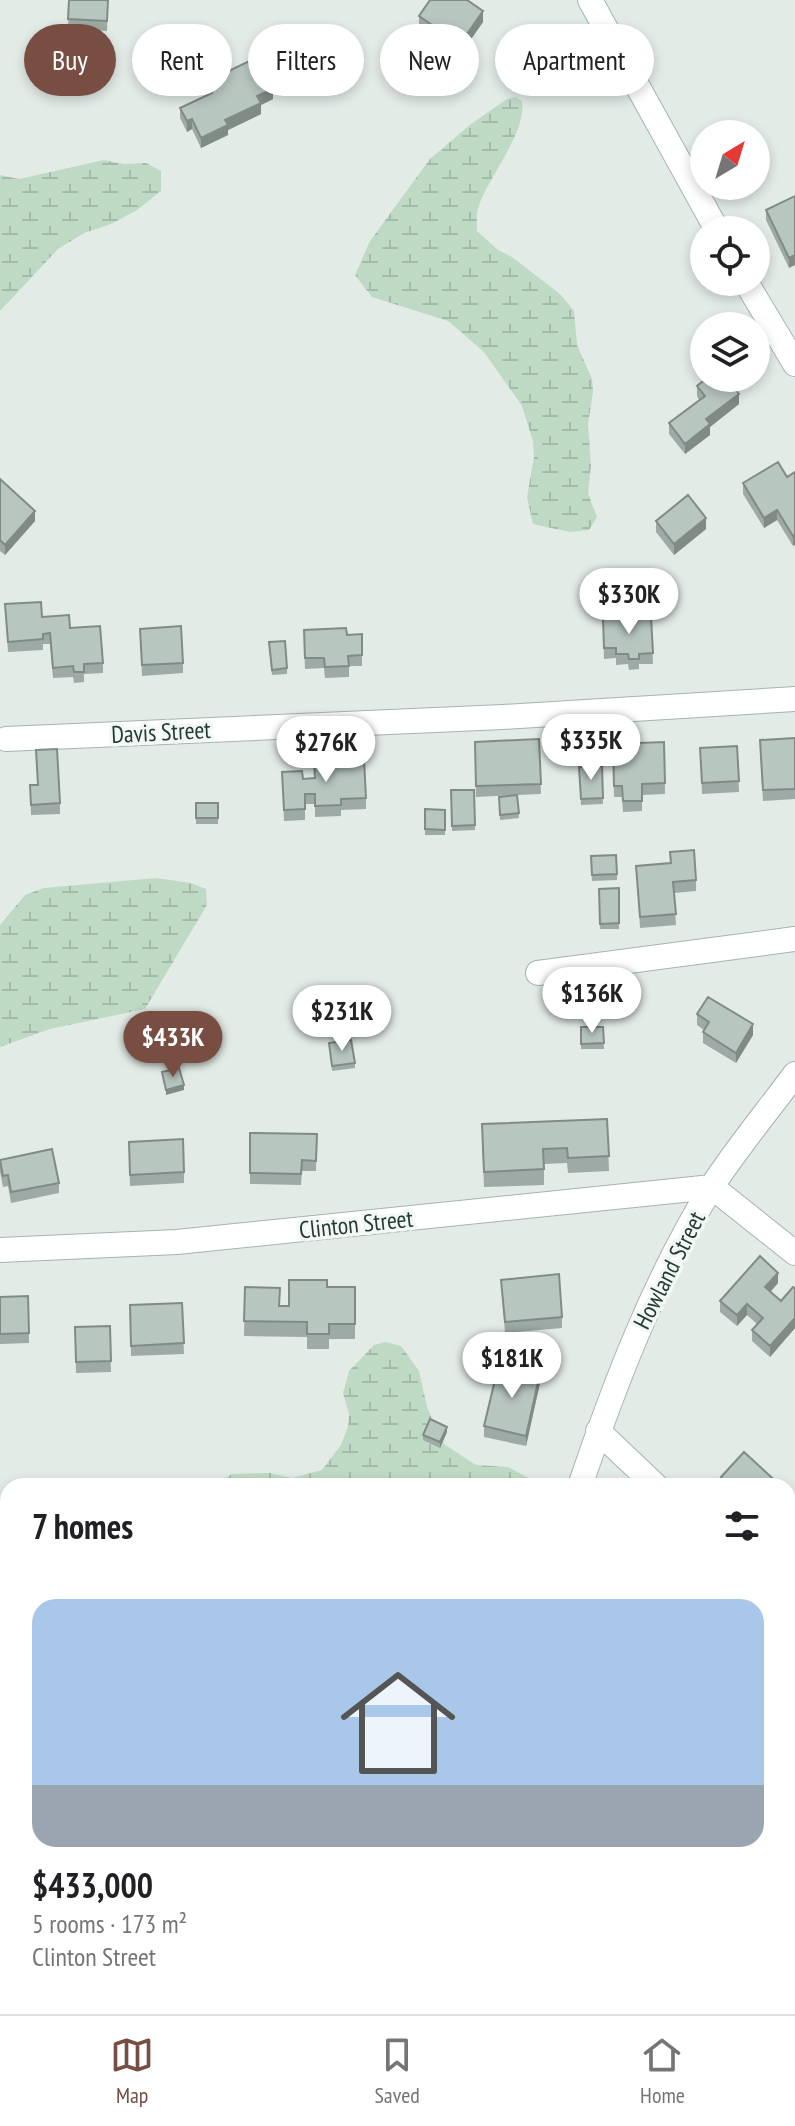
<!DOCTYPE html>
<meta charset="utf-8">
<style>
:root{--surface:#fff;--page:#f2f2f2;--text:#202124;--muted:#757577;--line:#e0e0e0;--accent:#784e43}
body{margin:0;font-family:"PT Sans Narrow",sans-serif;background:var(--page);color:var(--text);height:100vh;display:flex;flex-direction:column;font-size:30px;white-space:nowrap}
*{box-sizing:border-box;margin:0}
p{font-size:26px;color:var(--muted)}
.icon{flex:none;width:44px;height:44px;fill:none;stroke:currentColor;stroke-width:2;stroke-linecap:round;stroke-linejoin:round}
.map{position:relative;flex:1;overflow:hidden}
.sheet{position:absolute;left:0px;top:1478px;width:796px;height:536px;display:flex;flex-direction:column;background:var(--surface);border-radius:24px 24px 0 0;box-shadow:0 4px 12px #0003}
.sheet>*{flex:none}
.top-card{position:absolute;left:24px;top:24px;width:748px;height:72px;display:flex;gap:16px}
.needle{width:52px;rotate:38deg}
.controls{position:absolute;left:690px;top:120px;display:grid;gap:16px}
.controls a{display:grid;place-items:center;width:80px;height:80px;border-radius:50%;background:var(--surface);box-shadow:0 4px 12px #0003;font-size:40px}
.price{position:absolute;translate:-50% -68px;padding:0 18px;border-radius:28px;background:#fff;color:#222;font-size:26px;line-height:52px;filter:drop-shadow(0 2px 4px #0008)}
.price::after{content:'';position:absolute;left:50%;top:48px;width:24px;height:18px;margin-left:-12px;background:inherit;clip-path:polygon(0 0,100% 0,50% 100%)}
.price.on{background:var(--accent);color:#fff}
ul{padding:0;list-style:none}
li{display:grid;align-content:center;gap:16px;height:424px;padding:0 32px}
li span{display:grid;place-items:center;height:248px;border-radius:24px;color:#555}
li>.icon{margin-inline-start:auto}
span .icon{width:144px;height:144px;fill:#fffc;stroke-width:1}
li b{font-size:34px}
h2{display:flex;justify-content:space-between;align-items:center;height:96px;padding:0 32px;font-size:34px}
.tag{padding:0 28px;border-radius:36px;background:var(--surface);box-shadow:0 4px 12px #0003;font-size:28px;line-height:72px}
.tag.on{background:var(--accent);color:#fff}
.dock{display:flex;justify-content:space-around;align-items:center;height:112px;border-top:2px solid var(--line);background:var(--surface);font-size:22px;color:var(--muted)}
.dock a{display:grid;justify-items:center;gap:4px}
.dock .on{color:var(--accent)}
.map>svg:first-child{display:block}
.wetland{fill:url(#wetland-marsh)}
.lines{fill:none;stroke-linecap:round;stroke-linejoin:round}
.minor-casing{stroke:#a6b3ae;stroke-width:26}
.secondary-casing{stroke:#a2b6af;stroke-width:26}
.minor{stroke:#fff;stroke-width:24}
.secondary{stroke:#fff;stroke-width:24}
.wall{fill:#9eaaa5}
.shaded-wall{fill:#818b86}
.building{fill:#b8c6c0;stroke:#818b86;stroke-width:2}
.labels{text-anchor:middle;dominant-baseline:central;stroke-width:7;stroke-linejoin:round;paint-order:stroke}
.street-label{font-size:24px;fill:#243b34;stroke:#f3f8f5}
</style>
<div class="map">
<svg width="795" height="2014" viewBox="0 0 795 2014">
<defs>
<pattern id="wetland-marsh" width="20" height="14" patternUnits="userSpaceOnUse" patternTransform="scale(2)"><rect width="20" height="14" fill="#bedac5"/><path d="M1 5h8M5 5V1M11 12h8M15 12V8" fill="none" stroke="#a3bcaa"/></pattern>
</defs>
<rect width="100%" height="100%" fill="#e3ebe7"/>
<!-- wetland -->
<path class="wetland" d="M 515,97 L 522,101 C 527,131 489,177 479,205 C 476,213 477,223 477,231 L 498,250 L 512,257 L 560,294 L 574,311 L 577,345 L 592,379 L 593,392 L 588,424 L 591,465 L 588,494 L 597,517 L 589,530 L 570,532 L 533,524 L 527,497 L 534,457 L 533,441 L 522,406 L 484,352 L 448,321 L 372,297 L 355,275 L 370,241 L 430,159 L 471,124 L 507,99 Z
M 104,160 L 124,164 L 146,163 L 161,171 L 161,191 L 137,210 L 111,224 L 84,233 L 58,249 L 0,311 L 0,175 L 19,179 Z
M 156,878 L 191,883 L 206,889 L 207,905 L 145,1009 L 50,1029 L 0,1047 L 0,925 L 25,895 L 44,888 Z
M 385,1342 L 401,1346 L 419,1371 L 427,1407 L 444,1444 L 476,1465 L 508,1467 L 538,1483 L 538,1486 L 212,1486 L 232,1474 L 270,1473 L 292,1478 L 322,1470 L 341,1445 L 348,1426 L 349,1414 L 343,1393 L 349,1371 L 374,1345 Z"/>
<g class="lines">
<!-- minor casing -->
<g class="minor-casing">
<path id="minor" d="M 6,739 L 503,717 L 795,699
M 538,973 L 795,939
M 0,1250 L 177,1242 L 712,1187 L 795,1253
M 598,1431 L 656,1486
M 580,1486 C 615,1383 654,1281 711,1188 C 736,1149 767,1112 795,1074
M 788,1611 L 795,1617
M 0,1795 L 8,1794
M 788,1982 L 795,1988
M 398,2014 L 400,2006"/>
</g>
<!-- secondary casing -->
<g class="secondary-casing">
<path id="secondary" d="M 590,0 L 717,230
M 746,282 L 795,364"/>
</g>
<!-- minor -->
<use href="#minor" class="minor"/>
<!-- secondary -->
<use href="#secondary" class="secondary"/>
</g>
<!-- wall -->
<path class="wall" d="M 69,0 L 108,0 L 107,31 L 68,29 Z
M 419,16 L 483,22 L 460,55 L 419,26 Z
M 206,82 L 273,99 L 261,105 L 261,114 L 228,130 L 228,135 L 201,148 L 192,129 L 187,132 L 180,118 L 180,108 L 207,95 Z
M 795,196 L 789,268 L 766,220 L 766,210 Z
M 697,386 L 739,404 L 710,427 L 710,435 L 685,454 L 669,434 L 669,423 L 699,400 L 697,396 Z
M 795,472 L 793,546 L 777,520 L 764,528 L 743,494 L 743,483 L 787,477 Z
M 0,479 L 35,521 L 5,555 L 0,551 Z
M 656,521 L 706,529 L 674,555 L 656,532 Z
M 5,604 L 70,628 L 103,663 L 103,673 L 84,674 L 84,682 L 74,683 L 73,677 L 53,678 L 50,644 L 43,644 L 43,650 L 8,652 Z
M 651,617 L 653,664 L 639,664 L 639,669 L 629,670 L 628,664 L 616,665 L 616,658 L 604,659 L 603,619 Z
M 140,629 L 183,663 L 183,673 L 142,676 Z
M 362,634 L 362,666 L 349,666 L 349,677 L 325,678 L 324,668 L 305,669 L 304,640 Z
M 269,642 L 287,668 L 287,674 L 272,675 Z
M 795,738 L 795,799 L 763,801 L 760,751 Z
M 539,739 L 541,794 L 517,795 L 519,818 L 500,820 L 499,803 L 516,795 L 476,797 L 475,742 Z
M 664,742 L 665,794 L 642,795 L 642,811 L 623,812 L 622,797 L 614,797 L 613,744 Z
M 737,746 L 739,792 L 702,794 L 700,748 Z
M 602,766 L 603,804 L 581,805 L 579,767 Z
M 282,772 L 366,798 L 366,809 L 341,810 L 341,816 L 315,817 L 315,804 L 305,804 L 305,820 L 284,821 Z
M 30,785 L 38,785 L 60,803 L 60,814 L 31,815 Z
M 451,790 L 474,790 L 475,830 L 452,831 Z
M 196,803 L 218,803 L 218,824 L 196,824 Z
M 425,809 L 445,810 L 445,835 L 425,835 Z
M 670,852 L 696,880 L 696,891 L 674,893 L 676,925 L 640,928 L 636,866 L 670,864 Z
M 591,856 L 617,874 L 617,880 L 592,881 Z
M 619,888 L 619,929 L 600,929 L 599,889 Z
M 697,1014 L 753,1035 L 736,1063 L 703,1043 L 703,1032 L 704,1030 L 697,1025 Z
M 581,1027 L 603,1027 L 604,1049 L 581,1049 Z
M 329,1043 L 355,1063 L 355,1068 L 332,1071 Z
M 607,1119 L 609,1171 L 568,1173 L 567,1163 L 544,1164 L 544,1185 L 484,1187 L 482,1139 Z
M 250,1133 L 317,1134 L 316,1171 L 302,1171 L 301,1185 L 250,1184 Z
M 129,1152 L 184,1172 L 184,1183 L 130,1186 Z
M 0,1160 L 59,1183 L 59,1193 L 11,1203 L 8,1186 L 3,1187 L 0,1172 Z
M 501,1280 L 562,1317 L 562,1328 L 505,1333 Z
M 778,1283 L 770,1292 L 781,1301 L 795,1288 L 795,1328 L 770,1357 L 752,1341 L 752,1330 L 757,1324 L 747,1315 L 737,1326 L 720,1312 L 720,1301 Z
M 245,1287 L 279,1306 L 289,1306 L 327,1287 L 355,1287 L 355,1339 L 329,1339 L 329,1349 L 307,1349 L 307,1337 L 244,1336 Z
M 28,1296 L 29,1343 L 0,1344 L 0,1297 Z
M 182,1303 L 184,1354 L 131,1356 L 130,1305 Z
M 110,1326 L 111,1372 L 76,1373 L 75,1327 Z
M 540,1383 L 526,1446 L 484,1437 L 484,1426 Z
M 447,1432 L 440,1448 L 423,1440 L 423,1435 Z
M 721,1477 L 781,1486 L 721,1486 Z
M 788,1493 L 795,1498 L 795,1539 L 788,1532 Z
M 8,1646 L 8,1691 L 0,1691 L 0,1647 Z
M 795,1817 L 795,1838 L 788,1832 L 788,1825 Z
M 89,2006 L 130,2006 L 130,2014 L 90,2014 Z
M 667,2006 L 720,2006 L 714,2014 L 673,2014 L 673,2010 Z"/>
<!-- shaded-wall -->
<path class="shaded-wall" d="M 483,11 L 483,22 L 460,55 L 460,44 Z
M 273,89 L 273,99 L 261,105 L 261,114 L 228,130 L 228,135 L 201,148 L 201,138 L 257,96 Z
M 192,119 L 192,129 L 187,132 L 187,121 Z
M 795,255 L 795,265 L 789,268 L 789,258 Z
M 739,394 L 739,404 L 710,427 L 710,435 L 685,454 L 685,444 L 706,419 Z
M 777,510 L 777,520 L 764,528 L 764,518 Z
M 35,511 L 35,521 L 5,555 L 5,545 Z
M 706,518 L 706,529 L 674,555 L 674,544 Z
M 795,534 L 795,545 L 793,546 L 793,536 Z
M 753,1024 L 753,1035 L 736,1063 L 736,1053 Z
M 184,1085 L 184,1090 L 166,1095 L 166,1090 Z
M 778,1273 L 778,1283 L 765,1298 L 765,1287 Z
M 747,1304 L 747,1315 L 737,1326 L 737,1315 Z
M 795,1318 L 795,1328 L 770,1357 L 770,1346 Z
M 540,1373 L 540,1383 L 526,1446 L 526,1436 Z
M 447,1427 L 447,1432 L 440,1448 L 440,1442 Z
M 795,1717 L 795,1723 L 788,1730 L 788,1725 Z
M 795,1865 L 795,1871 L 788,1879 L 788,1874 Z
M 712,2006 L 720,2006 L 714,2014 L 709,2009 Z"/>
<!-- building -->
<path class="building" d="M 69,0 L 108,0 L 107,21 L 68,19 Z
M 430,0 L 467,0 L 483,11 L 460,44 L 419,16 Z
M 258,57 L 273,89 L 257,96 L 261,103 L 225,120 L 228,125 L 201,138 L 192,119 L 187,121 L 180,108 L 212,93 L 206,82 Z
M 795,196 L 795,255 L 789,258 L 766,210 Z
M 707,378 L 727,378 L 739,394 L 706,419 L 710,424 L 685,444 L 669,423 L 705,396 L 697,386 Z
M 778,462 L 787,477 L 795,472 L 795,534 L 793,536 L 777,510 L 764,518 L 743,483 Z
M 0,479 L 35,511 L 5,545 L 0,540 Z
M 688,495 L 706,518 L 674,544 L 656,521 Z
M 41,602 L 42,617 L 69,615 L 70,628 L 100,626 L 103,663 L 84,664 L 84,672 L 74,672 L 73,666 L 53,668 L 50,633 L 43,634 L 43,639 L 8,642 L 5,604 Z
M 651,617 L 653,653 L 639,654 L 639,659 L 629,659 L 628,654 L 616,654 L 616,648 L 604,648 L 603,619 Z
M 181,626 L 183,663 L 142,665 L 140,629 Z
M 346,628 L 347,635 L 362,634 L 362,655 L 348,656 L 349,666 L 325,667 L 324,658 L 305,658 L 304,630 Z
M 285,641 L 287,668 L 272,670 L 269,642 Z
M 795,738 L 795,789 L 763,790 L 760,740 Z
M 539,739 L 541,784 L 476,786 L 475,742 Z
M 664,742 L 665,783 L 642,784 L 642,801 L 623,801 L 622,786 L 614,786 L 613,744 Z
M 737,746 L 739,781 L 702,783 L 700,748 Z
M 57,749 L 60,803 L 31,805 L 30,785 L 38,785 L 36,750 Z
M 364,759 L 366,798 L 341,799 L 341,805 L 315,806 L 315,794 L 305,794 L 305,809 L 284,810 L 282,772 L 302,771 L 303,779 L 315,778 L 314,760 Z
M 602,766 L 603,798 L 581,799 L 579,767 Z
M 451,790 L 474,790 L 475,825 L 452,826 Z
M 517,795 L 519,813 L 500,815 L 499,797 Z
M 196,803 L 218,803 L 218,818 L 196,818 Z
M 425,809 L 445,810 L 445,830 L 425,829 Z
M 694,850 L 696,880 L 673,882 L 676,914 L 640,917 L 636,866 L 671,863 L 670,852 Z
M 616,855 L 617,874 L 592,875 L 591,856 Z
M 619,888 L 619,923 L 600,924 L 599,889 Z
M 708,997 L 753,1024 L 736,1053 L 703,1032 L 709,1022 L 697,1014 Z
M 581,1027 L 603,1027 L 604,1043 L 581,1044 Z
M 351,1040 L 355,1063 L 332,1066 L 329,1043 Z
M 179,1068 L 184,1085 L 166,1090 L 162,1072 Z
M 607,1119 L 609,1156 L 568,1158 L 567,1148 L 543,1149 L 544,1169 L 484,1172 L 482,1124 Z
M 250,1133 L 317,1134 L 316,1161 L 302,1160 L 301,1174 L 250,1173 Z
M 183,1139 L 184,1172 L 130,1175 L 129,1142 Z
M 52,1149 L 59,1183 L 11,1192 L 8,1175 L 3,1176 L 0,1160 Z
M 760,1256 L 778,1273 L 765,1287 L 781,1301 L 793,1287 L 795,1288 L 795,1318 L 770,1346 L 752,1330 L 763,1318 L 747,1304 L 737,1315 L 720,1301 Z
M 559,1274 L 562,1317 L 505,1322 L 501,1280 Z
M 289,1280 L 327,1280 L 327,1287 L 355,1287 L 355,1324 L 329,1324 L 329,1334 L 307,1334 L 307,1322 L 244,1321 L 245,1287 L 280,1288 L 279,1306 L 289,1306 Z
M 28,1296 L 29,1333 L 0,1334 L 0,1297 Z
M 182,1303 L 184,1343 L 131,1346 L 130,1305 Z
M 110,1326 L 111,1361 L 76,1362 L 75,1327 Z
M 499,1363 L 540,1373 L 526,1436 L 484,1426 Z
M 430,1419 L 447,1427 L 440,1442 L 423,1435 Z
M 744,1452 L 781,1486 L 731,1486 L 721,1477 Z
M 788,1493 L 795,1498 L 795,1529 L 788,1522 Z
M 8,1646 L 8,1680 L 0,1681 L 0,1647 Z
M 794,1684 L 795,1685 L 795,1717 L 788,1725 L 788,1691 Z
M 795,1817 L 795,1833 L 788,1827 L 788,1825 Z
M 791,1837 L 795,1840 L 795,1865 L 788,1874 L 788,1840 Z
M 90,2006 L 130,2006 L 130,2009 L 91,2012 Z
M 676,2006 L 712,2006 L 709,2009 L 714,2014 L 678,2014 L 673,2010 Z"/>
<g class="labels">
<!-- street labels -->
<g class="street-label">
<text transform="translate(161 732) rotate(-3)">Davis Street</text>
<text transform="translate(356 1224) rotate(-6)">Clinton Street</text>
<text transform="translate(669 1270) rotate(-63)">Howland Street</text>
</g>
</g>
</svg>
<div class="controls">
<a><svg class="needle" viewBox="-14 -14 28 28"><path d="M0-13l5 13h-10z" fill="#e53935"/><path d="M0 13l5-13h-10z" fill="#757577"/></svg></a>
<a><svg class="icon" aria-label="locate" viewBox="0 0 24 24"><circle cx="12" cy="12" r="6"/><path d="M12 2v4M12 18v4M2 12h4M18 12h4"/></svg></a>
<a><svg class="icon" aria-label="layers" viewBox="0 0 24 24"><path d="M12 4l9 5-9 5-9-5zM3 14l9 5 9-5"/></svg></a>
</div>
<b class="price" style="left:629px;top:636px">$330K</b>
<b class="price" style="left:591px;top:782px">$335K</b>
<b class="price" style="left:326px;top:784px">$276K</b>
<b class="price" style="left:592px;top:1035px">$136K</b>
<b class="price" style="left:342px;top:1053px">$231K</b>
<b class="price on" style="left:173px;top:1079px">$433K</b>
<b class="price" style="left:512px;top:1400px">$181K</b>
<div class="top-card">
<a class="tag on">Buy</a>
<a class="tag">Rent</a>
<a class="tag">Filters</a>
<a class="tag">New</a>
<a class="tag">Apartment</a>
</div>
<section class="sheet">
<h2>7 homes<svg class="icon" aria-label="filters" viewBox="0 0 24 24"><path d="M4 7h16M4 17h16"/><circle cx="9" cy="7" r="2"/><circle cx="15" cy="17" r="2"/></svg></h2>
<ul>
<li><span style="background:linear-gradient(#a9c7e8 75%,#9aa5b1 0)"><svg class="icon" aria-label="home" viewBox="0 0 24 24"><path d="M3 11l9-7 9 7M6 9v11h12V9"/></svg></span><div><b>$433,000</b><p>5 rooms · 173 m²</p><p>Clinton Street</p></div></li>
</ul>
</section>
</div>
<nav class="dock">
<a class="on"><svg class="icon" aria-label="map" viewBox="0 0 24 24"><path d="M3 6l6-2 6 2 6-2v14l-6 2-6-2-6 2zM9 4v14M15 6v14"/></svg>Map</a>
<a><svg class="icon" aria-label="saved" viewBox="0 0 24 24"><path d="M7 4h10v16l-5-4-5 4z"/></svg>Saved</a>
<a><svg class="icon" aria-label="home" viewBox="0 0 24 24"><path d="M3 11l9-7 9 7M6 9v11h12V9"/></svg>Home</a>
</nav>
